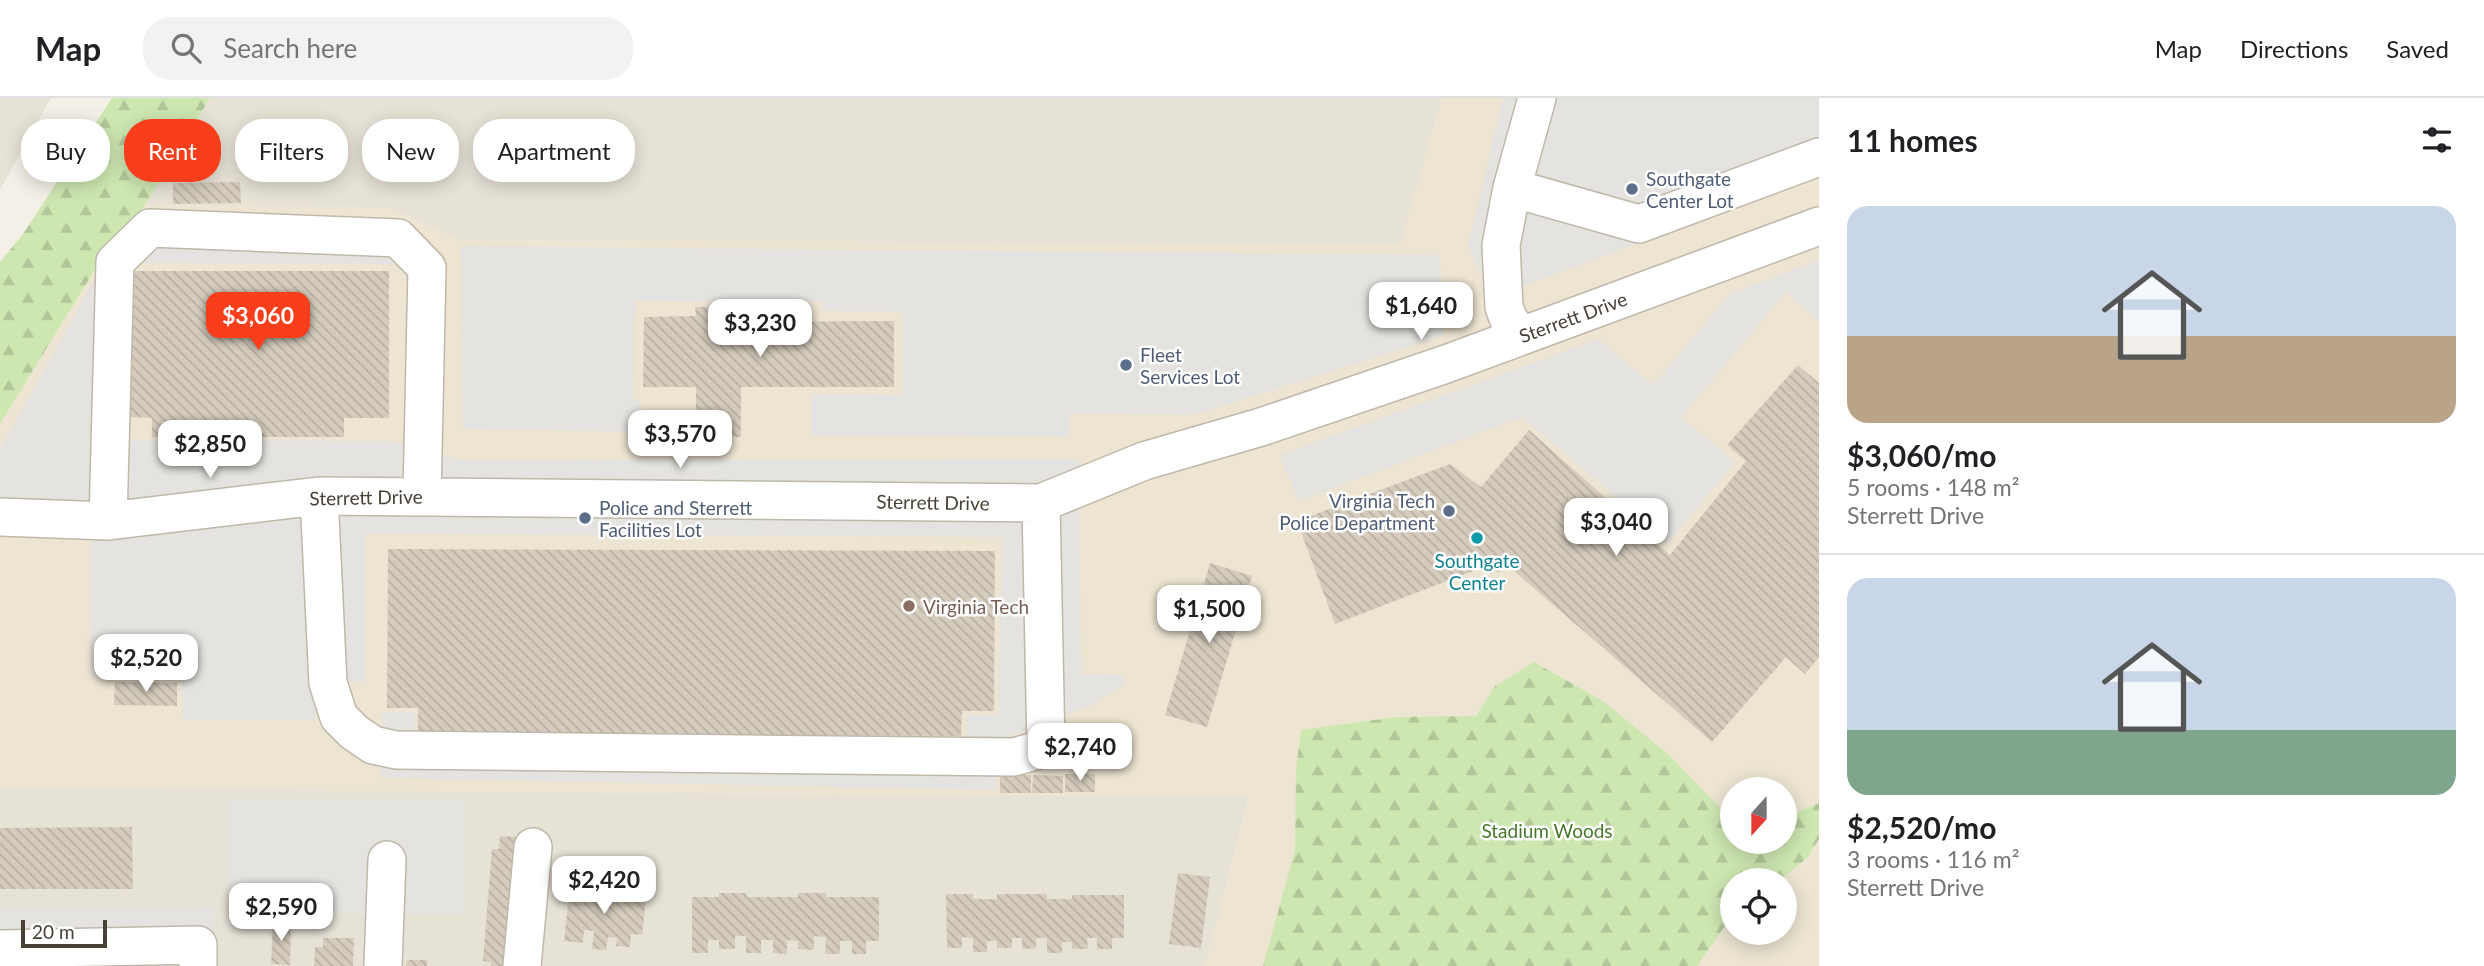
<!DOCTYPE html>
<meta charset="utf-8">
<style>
:root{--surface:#fff;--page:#f2f2f2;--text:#202124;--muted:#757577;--line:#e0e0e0;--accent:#f83e1a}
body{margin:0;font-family:Lato,sans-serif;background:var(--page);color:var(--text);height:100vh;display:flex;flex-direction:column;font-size:26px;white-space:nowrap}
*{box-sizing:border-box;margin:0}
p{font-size:23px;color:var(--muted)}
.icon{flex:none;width:38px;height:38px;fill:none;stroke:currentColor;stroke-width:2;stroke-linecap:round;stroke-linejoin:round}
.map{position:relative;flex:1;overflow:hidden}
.sheet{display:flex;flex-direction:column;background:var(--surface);width:665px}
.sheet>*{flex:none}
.banner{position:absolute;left:21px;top:21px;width:665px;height:63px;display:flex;gap:14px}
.needle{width:46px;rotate:201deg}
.buttons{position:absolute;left:1720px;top:679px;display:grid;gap:14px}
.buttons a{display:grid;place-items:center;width:77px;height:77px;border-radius:50%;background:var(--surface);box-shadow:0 4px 18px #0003;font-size:35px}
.scale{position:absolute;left:21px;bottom:18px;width:86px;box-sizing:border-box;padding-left:7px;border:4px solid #474136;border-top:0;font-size:19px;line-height:24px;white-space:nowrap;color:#474136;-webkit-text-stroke:5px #fff;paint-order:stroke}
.price{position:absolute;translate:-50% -60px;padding:0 16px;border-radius:14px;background:#fff;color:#222;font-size:23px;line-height:46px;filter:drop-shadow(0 2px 4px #0008)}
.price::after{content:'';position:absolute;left:50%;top:42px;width:21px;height:16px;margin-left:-10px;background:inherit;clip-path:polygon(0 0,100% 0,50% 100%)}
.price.on{background:var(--accent);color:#fff}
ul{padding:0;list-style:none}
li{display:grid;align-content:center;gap:14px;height:371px;padding:0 28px}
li+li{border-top:2px solid var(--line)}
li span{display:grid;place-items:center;height:217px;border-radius:21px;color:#555}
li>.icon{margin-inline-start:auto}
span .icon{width:126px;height:126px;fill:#fffc;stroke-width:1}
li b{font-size:30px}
h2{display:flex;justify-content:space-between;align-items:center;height:84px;padding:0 28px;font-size:30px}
.chip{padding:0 24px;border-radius:28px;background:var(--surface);box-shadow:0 4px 18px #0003;font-size:24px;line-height:63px}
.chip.on{background:var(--accent);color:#fff}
header{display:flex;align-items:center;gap:42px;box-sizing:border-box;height:98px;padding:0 35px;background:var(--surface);border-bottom:2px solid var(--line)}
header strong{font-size:33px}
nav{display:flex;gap:38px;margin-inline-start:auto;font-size:24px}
.search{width:490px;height:63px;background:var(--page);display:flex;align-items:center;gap:18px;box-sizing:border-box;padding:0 24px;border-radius:28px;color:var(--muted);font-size:26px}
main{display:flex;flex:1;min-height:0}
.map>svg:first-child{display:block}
.residential{fill:#e7e2d6}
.education{fill:#ede5d2;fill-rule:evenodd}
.forest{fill:url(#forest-firs)}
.parking{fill:#e5e3df}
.building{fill:url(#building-back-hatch)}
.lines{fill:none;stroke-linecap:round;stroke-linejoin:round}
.minor-casing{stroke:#bfb8aa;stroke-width:40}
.minor{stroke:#fff;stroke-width:37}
.service-dot{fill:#5c6f8a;stroke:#fff;stroke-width:2.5}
.culture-dot{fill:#0f9aa8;stroke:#fff;stroke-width:2.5}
.education-dot{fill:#8d6e63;stroke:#fff;stroke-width:2.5}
.labels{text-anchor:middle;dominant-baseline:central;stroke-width:5;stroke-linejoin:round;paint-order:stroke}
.service-label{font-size:19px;fill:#4e5e75;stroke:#fff;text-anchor:start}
.street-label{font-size:19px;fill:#474136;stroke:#fff}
.culture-label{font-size:19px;fill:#0d838f;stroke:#fff}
.education-label{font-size:19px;fill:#785e54;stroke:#fff;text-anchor:start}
.park-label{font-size:19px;fill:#47782a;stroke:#fff}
</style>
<header>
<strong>Map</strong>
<div class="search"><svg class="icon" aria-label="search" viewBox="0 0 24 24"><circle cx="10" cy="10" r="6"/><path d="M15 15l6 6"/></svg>Search here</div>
<nav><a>Map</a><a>Directions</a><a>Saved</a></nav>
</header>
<main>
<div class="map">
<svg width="1819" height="868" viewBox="0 0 1819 868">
<defs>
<pattern id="forest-firs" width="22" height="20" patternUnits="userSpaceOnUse" patternTransform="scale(1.75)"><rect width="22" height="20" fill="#cee7b1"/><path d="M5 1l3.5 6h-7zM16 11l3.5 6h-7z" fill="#b2c799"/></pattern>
<pattern id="building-back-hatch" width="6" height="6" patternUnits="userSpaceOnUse" patternTransform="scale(1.75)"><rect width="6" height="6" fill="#d5ccbd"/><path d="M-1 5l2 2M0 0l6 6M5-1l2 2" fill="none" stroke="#b8b0a3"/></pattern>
</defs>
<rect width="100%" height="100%" fill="#f4f0e8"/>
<!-- residential -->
<path class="residential" d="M 0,0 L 51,0 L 0,92 Z
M 210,0 L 1442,0 L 1401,146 L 457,142 L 390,110 L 145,107 Z
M 0,690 L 1249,699 L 1205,868 L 0,868 Z"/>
<!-- education -->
<path class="education" d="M 1442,0 L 1819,0 L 1819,868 L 1205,868 L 1249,699 L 0,690 L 0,326 L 104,157 L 145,107 L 390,110 L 457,142 L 1400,146 ZM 1732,691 L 1785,691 L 1785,744 L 1732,744 ZM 1732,782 L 1785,782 L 1785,835 L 1732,835 Z"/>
<!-- forest -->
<path class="forest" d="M 112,0 L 210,0 L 145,107 L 104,157 L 0,326 L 0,164 L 23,136 Z
M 1534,564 L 1603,603 L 1669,657 L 1726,716 L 1732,727 L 1732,744 L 1785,744 L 1785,719 L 1819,705 L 1819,741 L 1807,760 L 1780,782 L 1732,782 L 1732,822 L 1725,828 L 1697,868 L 1263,868 L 1295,752 L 1296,671 L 1301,632 L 1396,619 L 1476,618 L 1495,588 Z"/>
<!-- parking -->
<path class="parking" d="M 1503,0 L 1819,0 L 1819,78 L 1491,200 L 1468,147 Z
M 147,116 L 392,122 L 394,166 L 126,165 L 125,342 L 393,343 L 462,362 L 1079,361 L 1081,576 L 1124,577 L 1124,587 L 1092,607 L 997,643 L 996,692 L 381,680 L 382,614 L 415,614 L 415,638 L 966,650 L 966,617 L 998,617 L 1002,439 L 365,436 L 365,584 L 316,584 L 315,622 L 182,622 L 181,579 L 90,578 L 90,403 L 0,401 L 0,351 L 106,160 Z
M 461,148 L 1440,157 L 1443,238 L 1194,317 L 1070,316 L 1069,339 L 811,337 L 811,296 L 902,297 L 903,214 L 823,213 L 822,204 L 635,203 L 634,301 L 640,302 L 640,334 L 463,331 Z
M 1819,162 L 1819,224 L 1786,194 L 1681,319 L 1735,364 L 1669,444 L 1522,319 L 1299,403 L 1279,357 L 1598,241 L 1653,287 L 1731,195 Z
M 229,701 L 465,702 L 465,816 L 229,815 Z
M 215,808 L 212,860 L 168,866 L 168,868 L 0,868 L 0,809 Z"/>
<!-- building -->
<path class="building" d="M 240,84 L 241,105 L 173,106 L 173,85 Z
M 128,173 L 389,173 L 389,320 L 344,320 L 344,339 L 152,339 L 152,320 L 128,319 Z
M 695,209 L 735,209 L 735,224 L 894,223 L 894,289 L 741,289 L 741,339 L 696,339 L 696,289 L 643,289 L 644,219 L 696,218 Z
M 1798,267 L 1819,285 L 1819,559 L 1805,576 L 1786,559 L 1712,644 L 1506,466 L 1498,475 L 1482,462 L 1473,473 L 1335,526 L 1297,423 L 1450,366 L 1481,389 L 1529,332 L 1670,457 L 1746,363 L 1727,347 Z
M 388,451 L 995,453 L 994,613 L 962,613 L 961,638 L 418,635 L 418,610 L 387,610 Z
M 1210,465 L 1252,478 L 1207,629 L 1165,617 Z
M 115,584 L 177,585 L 177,608 L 114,607 Z
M 1065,676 L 1095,676 L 1095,694 L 1065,694 Z
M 1000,677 L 1031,677 L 1031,695 L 1000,695 Z
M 1033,677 L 1063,678 L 1063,695 L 1032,695 Z
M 132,729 L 133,791 L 0,791 L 0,730 Z
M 500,738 L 519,739 L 510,868 L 491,868 L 491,864 L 483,863 L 492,751 L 499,751 Z
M 1178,775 L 1210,779 L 1201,850 L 1169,846 Z
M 570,786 L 598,790 L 598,795 L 622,797 L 622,792 L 647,794 L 642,837 L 631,836 L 630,849 L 616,848 L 617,840 L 608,839 L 606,852 L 592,851 L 594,833 L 584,832 L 583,845 L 564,843 Z
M 719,795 L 746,795 L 747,799 L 798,799 L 798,795 L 826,795 L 826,799 L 879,799 L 879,843 L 866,843 L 866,856 L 852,856 L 852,843 L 840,843 L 840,856 L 825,856 L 826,839 L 814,838 L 814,852 L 798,851 L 798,843 L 787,842 L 787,856 L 773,855 L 773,842 L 761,842 L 761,855 L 746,855 L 746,838 L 735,838 L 735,851 L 719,851 L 719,842 L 708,842 L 708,855 L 692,855 L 692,799 L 719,799 Z
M 946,796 L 973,796 L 973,801 L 997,801 L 997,796 L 1047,796 L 1047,801 L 1072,801 L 1072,797 L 1124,797 L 1124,840 L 1112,840 L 1112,851 L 1097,851 L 1097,840 L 1087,840 L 1088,851 L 1072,851 L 1072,844 L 1062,844 L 1062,855 L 1047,855 L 1047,840 L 1036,840 L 1036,850 L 1022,851 L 1022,840 L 1012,840 L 1012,850 L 997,850 L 997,843 L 987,843 L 987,854 L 973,854 L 973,840 L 962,839 L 962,850 L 947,850 Z
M 273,824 L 291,824 L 290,867 L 271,866 Z
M 323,840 L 354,840 L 353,868 L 314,868 L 315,849 L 323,849 Z
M 407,862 L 427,862 L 427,868 L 406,868 Z"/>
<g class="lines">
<!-- minor casing -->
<g class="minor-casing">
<path id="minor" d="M 1512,90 L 1639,126 L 1819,59
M 1521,238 L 1509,222 L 1504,209 L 1501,147 L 1512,90 L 1537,0
M 319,398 L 328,585 L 339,619 L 354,634 L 373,647 L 396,652 L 1014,659 L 1046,650 L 1041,405
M 0,419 L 108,423 L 319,398 L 1041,405 L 1144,363 L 1261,329 L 1446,266 L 1819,128
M 108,423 L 115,164 L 150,130 L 398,140 L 427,170 L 422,399
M 0,851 L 198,847 L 198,868
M 383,868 L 387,762
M 522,868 L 533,749"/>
</g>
<!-- minor -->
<use href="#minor" class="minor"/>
</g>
<!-- markers -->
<g class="service-dot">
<circle cx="1632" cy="91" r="7"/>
<circle cx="1126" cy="267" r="7"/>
<circle cx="1449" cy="413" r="7"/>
<circle cx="585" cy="420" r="7"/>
</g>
<circle class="culture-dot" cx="1477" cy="440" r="7"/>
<circle class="education-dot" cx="909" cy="508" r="7"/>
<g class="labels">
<!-- service labels -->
<g class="service-label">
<text x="1646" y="80">Southgate<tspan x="1646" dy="22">Center Lot</tspan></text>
<text x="1140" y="256">Fleet<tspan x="1140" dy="22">Services Lot</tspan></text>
<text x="1435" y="402" text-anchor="end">Virginia Tech<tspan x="1435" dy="22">Police Department</tspan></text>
<text x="599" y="409">Police and Sterrett<tspan x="599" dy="22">Facilities Lot</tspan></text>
</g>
<!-- street labels -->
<g class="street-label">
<text transform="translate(1573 219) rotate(-20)">Sterrett Drive</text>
<text transform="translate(366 399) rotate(-1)">Sterrett Drive</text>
<text transform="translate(933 404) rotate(1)">Sterrett Drive</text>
</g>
<!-- culture labels -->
<g class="culture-label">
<text x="1477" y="462">Southgate<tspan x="1477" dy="22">Center</tspan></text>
</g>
<!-- education labels -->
<g class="education-label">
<text x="923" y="508">Virginia Tech</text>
</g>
<!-- park labels -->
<g class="park-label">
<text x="1547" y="732">Stadium Woods</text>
</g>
</g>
</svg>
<div class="buttons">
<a><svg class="needle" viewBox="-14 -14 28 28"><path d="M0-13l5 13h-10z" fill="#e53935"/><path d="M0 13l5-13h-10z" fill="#757577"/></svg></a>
<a><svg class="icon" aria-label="locate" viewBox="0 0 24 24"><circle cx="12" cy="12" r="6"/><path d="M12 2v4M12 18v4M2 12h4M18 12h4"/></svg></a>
</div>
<div class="scale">20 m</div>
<b class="price" style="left:1421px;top:244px">$1,640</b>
<b class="price on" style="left:258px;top:254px">$3,060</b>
<b class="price" style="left:760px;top:261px">$3,230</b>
<b class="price" style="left:680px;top:372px">$3,570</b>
<b class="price" style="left:210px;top:382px">$2,850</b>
<b class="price" style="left:1616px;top:460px">$3,040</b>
<b class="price" style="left:1209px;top:547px">$1,500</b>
<b class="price" style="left:146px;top:596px">$2,520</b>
<b class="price" style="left:1080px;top:685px">$2,740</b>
<b class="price" style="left:604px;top:818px">$2,420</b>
<b class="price" style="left:281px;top:845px">$2,590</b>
<div class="banner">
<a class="chip">Buy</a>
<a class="chip on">Rent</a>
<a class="chip">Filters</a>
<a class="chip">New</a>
<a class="chip">Apartment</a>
</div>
</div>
<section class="sheet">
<h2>11 homes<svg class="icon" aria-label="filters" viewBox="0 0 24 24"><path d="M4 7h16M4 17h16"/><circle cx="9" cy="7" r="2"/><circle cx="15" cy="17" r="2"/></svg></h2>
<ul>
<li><span style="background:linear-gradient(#c9d6e8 60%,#b9a48a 0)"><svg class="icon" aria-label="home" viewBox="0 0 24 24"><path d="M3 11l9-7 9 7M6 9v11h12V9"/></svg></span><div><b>$3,060/mo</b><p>5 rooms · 148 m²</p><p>Sterrett Drive</p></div></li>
<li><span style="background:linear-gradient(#c9d6e8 70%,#7fa58c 0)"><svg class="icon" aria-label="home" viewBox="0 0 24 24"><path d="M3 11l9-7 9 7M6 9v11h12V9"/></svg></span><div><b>$2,520/mo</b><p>3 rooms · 116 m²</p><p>Sterrett Drive</p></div></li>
</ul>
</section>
</main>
